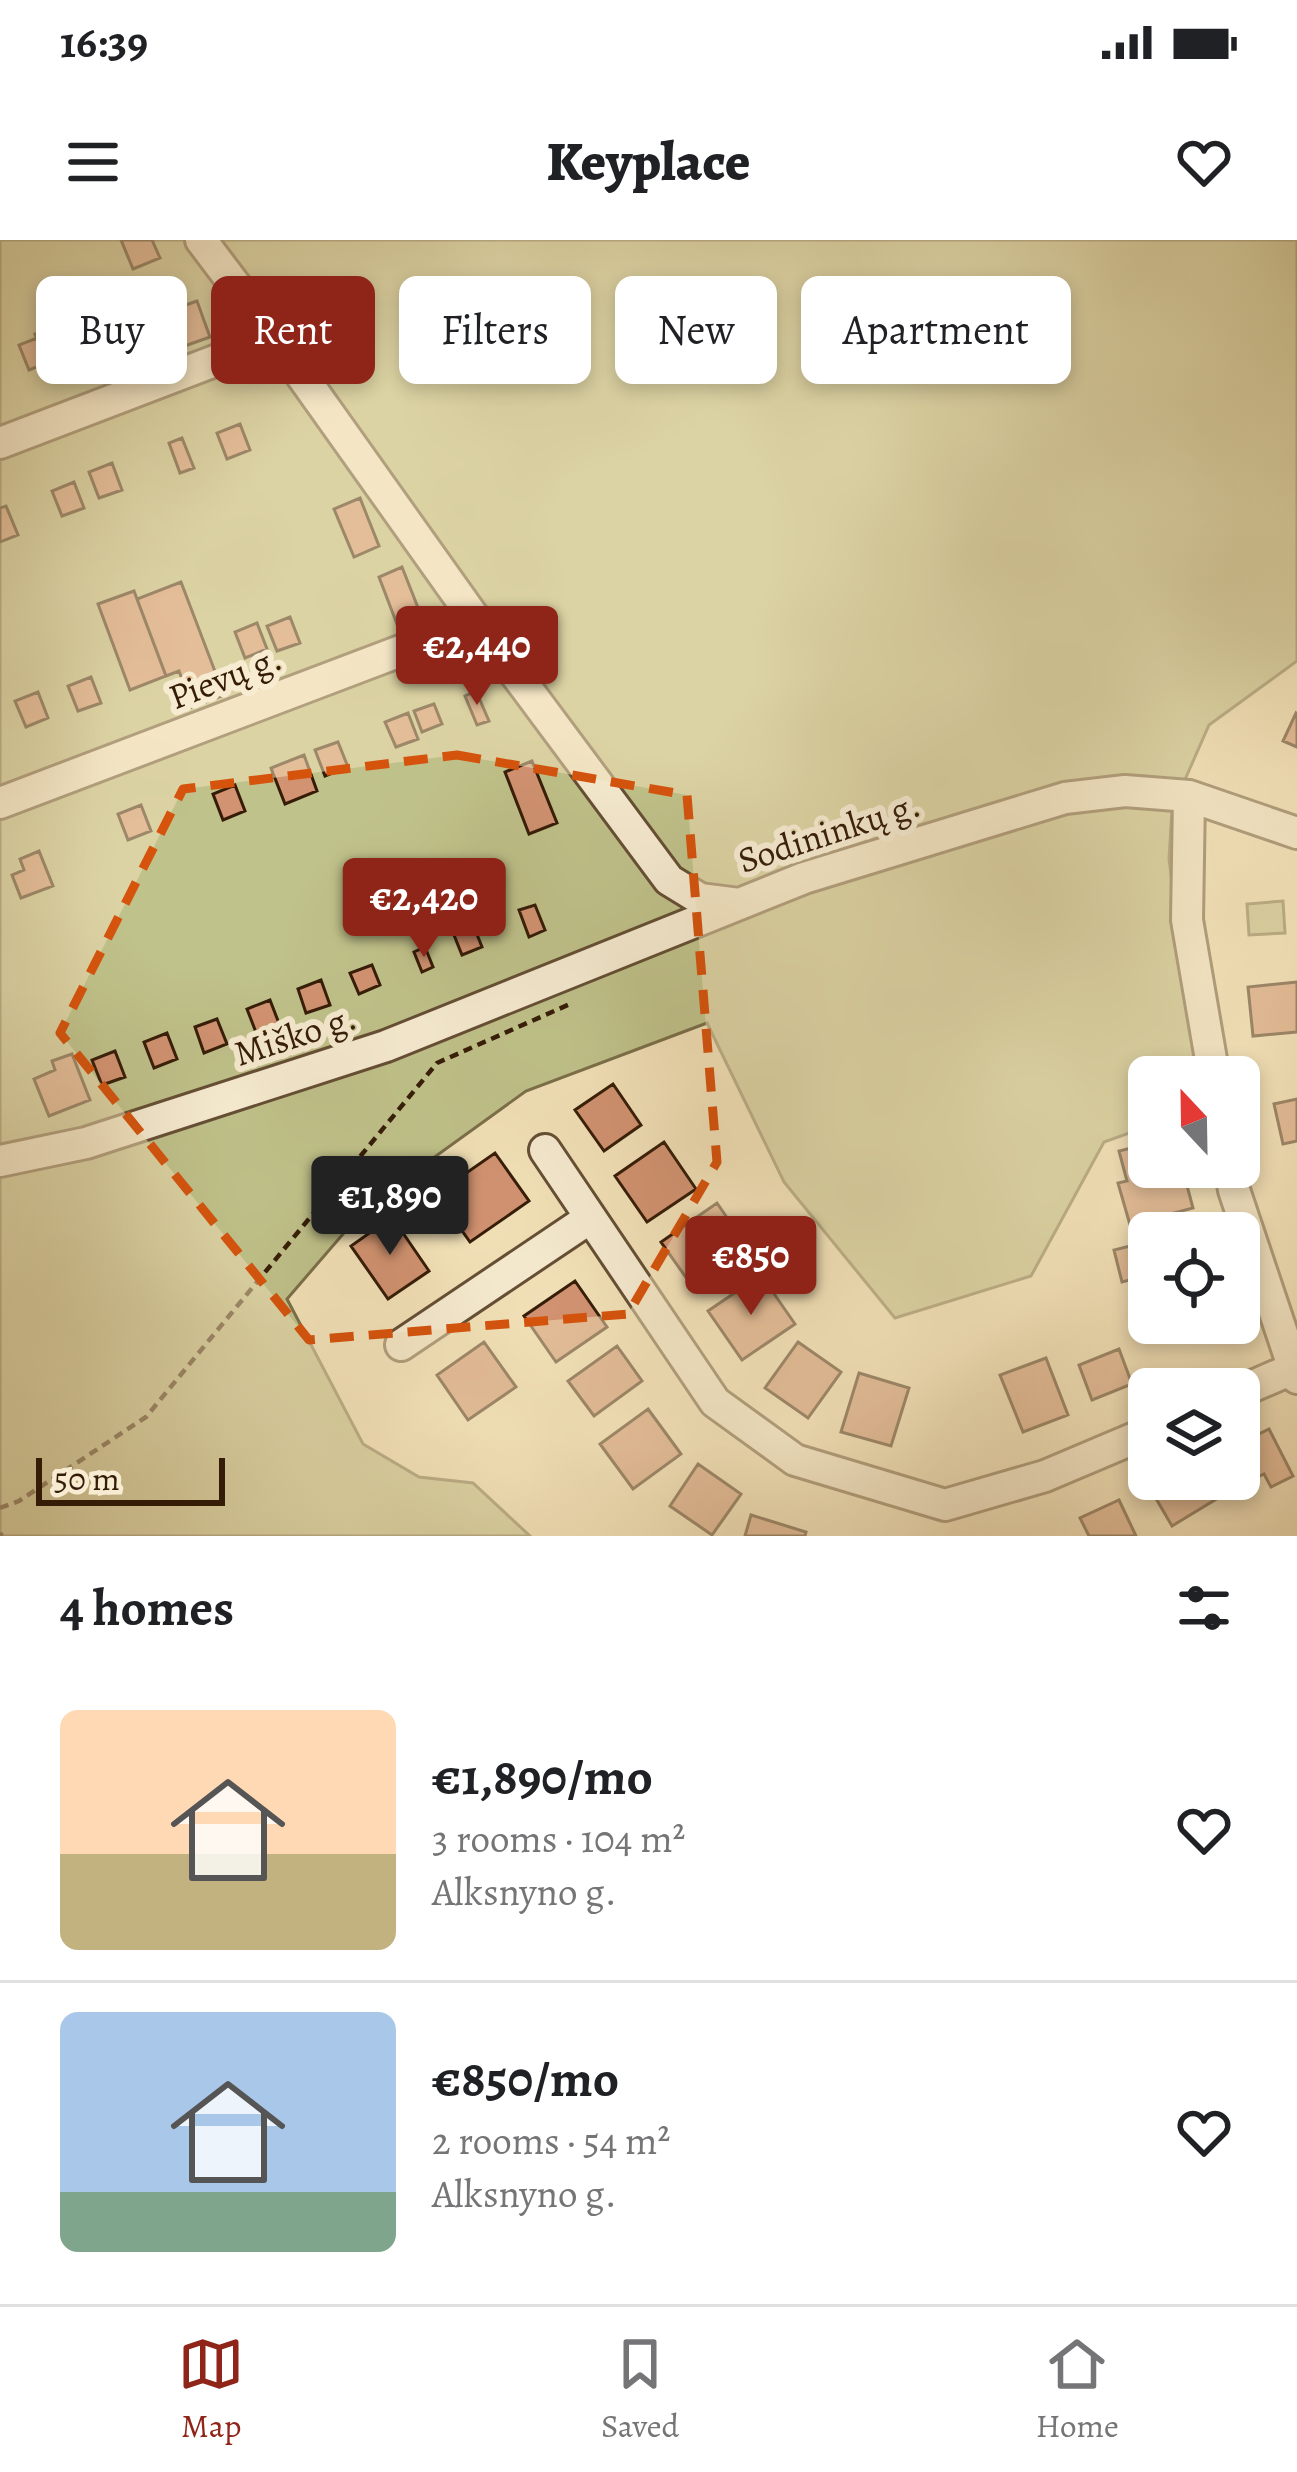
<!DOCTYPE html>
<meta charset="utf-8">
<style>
:root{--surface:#fff;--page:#f2f2f2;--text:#202124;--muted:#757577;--line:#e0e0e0;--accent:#8f2418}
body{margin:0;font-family:Alegreya,serif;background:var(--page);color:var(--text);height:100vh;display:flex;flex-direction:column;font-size:45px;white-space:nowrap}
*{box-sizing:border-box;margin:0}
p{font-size:39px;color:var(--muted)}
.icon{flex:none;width:66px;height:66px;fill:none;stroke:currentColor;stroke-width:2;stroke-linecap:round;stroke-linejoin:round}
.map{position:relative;height:1296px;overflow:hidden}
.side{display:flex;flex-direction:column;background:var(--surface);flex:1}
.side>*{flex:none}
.top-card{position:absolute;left:36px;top:36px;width:1227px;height:108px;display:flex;gap:24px}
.needle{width:78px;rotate:338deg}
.fabs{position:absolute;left:1128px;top:816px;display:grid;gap:24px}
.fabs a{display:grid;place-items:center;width:132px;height:132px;border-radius:18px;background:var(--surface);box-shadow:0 6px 18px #0003;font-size:60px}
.scale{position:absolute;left:36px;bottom:30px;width:189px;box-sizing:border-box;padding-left:12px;border:6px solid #351c07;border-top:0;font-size:33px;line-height:42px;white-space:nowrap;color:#351c07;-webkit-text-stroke:9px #f7ecd2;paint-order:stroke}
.price{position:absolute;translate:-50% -102px;padding:0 27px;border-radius:12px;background:var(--accent);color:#fff;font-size:39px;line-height:78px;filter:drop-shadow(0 3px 6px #0008)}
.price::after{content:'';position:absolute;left:50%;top:72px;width:36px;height:27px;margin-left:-18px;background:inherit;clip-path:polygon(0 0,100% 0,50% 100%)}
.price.on{background:#222;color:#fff}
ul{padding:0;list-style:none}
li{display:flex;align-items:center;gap:36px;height:300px;padding:0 60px}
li+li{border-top:3px solid var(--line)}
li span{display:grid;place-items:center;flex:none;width:336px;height:240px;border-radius:18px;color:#555}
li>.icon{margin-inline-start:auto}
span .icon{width:144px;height:144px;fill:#fffc;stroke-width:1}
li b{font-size:51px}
h2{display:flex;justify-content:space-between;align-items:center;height:144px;padding:0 60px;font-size:51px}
.tag{padding:0 42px;border-radius:18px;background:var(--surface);box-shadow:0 6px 18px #0003;font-size:42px;line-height:108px}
.tag.on{background:var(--accent);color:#fff}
.status{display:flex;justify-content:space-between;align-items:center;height:84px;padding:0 60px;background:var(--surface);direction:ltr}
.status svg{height:33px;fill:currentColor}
header{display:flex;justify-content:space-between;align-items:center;height:156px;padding:0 60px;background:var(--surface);font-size:54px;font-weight:800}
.tab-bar{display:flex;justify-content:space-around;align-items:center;height:168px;border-top:3px solid var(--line);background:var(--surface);font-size:33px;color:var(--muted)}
.tab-bar a{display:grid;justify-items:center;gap:6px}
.tab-bar .on{color:var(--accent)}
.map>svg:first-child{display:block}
.green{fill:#c0c28b;stroke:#7a6f49;stroke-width:3}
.building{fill:#d29372;stroke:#351c07;stroke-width:3}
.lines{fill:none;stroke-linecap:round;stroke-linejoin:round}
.minor-casing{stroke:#644e34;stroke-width:36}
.path{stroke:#351c07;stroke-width:4.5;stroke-dasharray:9 6;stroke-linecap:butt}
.minor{stroke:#f7ecd2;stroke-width:30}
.marked{fill:none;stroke:#d6530c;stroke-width:9;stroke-dasharray:24 15;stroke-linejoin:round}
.labels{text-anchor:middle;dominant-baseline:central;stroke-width:12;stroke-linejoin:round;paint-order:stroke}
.street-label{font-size:36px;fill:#351c07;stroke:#f7ecd2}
</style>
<div class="status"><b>16:39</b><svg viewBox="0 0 49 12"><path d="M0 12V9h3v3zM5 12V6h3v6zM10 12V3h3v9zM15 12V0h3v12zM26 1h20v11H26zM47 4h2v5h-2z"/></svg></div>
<header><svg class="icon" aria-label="menu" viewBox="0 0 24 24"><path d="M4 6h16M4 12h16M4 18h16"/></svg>Keyplace<svg class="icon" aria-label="heart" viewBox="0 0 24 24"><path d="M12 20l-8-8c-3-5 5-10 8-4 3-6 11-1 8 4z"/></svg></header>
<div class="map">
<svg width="1297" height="1296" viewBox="0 0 1297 1296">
<rect width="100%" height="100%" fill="#f3e2b9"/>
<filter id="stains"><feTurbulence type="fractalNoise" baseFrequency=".00167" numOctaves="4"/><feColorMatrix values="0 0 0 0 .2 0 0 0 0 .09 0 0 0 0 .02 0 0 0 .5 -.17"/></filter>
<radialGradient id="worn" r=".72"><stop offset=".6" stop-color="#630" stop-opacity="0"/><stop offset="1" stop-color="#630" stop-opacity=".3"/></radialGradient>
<!-- green -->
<path class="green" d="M 0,0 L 1297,0 L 1297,421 L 1209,485 L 1172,569 L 1169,619 L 1185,746 L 1201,837 L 1149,837 L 1149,886 L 1104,902 L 1031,1036 L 895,1078 L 784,942 L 707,783 L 526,851 L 368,965 L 287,1059 L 363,1204 L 419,1237 L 473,1243 L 530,1296 L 0,1296 Z
M 1283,661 L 1285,693 L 1249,695 L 1247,664 Z"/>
<!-- building -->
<path class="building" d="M 121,0 L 152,0 L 160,18 L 133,29 Z
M 124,61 L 134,87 L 112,95 L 101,69 Z
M 197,61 L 210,97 L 179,108 L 166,72 Z
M 54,87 L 63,111 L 45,119 L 35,94 Z
M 37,98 L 47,123 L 29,130 L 19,105 Z
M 240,184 L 250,210 L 227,219 L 217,193 Z
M 182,198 L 194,228 L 180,233 L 169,203 Z
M 112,223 L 122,250 L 99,258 L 89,232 Z
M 74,242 L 84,268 L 62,276 L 52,251 Z
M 360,258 L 379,306 L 354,317 L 334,269 Z
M 6,266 L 18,295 L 0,302 L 0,268 Z
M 402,327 L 424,383 L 400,392 L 379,337 Z
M 181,342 L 224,455 L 192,467 L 179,431 L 166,436 L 137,359 Z
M 134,351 L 166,436 L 130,450 L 98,364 Z
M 290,377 L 300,403 L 277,411 L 267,386 Z
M 257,383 L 267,409 L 245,418 L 235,392 Z
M 469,410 L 483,431 L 469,442 L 454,420 Z
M 91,437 L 101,463 L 78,471 L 68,446 Z
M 476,451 L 489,481 L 477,485 L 465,456 Z
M 38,452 L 48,478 L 26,487 L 15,461 Z
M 434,464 L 442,484 L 422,492 L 414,471 Z
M 408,473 L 418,499 L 396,507 L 385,482 Z
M 1296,473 L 1297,474 L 1297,507 L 1283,501 Z
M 338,502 L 348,527 L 325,536 L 315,510 Z
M 304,515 L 317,551 L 285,564 L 271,528 Z
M 532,521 L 557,583 L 529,594 L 505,532 Z
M 235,545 L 245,571 L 223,580 L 213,554 Z
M 141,565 L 151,591 L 128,600 L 118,574 Z
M 39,611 L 53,646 L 21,658 L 12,635 L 24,630 L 20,619 Z
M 535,665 L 545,690 L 529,697 L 519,670 Z
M 474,687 L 482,707 L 462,715 L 454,695 Z
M 425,707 L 433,727 L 422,732 L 414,712 Z
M 372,725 L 380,745 L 359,754 L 350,733 Z
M 321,740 L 330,765 L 306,773 L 298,749 Z
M 1297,742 L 1297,792 L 1253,796 L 1248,747 Z
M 270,760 L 280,786 L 257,795 L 247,769 Z
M 217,779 L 227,804 L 204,813 L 195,787 Z
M 167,793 L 177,819 L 154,828 L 144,802 Z
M 115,811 L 125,837 L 102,845 L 92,820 Z
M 72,814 L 90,860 L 49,876 L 34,839 L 55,830 L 52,821 Z
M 613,844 L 641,885 L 604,911 L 575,870 Z
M 1297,859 L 1297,901 L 1283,904 L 1274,864 Z
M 664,902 L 696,949 L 647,982 L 615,936 Z
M 1143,905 L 1151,934 L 1182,927 L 1193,968 L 1130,985 L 1118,943 L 1127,941 L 1119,911 Z
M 495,913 L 529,961 L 470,1002 L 436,954 Z
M 717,963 L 743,1001 L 687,1039 L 661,1002 Z
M 392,977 L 429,1031 L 388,1059 L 351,1006 Z
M 1146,1002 L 1149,1035 L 1122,1042 L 1114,1010 Z
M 761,1035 L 795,1084 L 742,1120 L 708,1071 Z
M 575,1041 L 607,1087 L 556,1122 L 524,1076 Z
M 484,1102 L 516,1147 L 468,1180 L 437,1135 Z
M 798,1102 L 841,1132 L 808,1178 L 765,1148 Z
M 617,1106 L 642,1141 L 594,1176 L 568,1141 Z
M 1119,1109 L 1132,1144 L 1092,1160 L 1079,1125 Z
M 1046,1118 L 1068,1175 L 1023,1192 L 1000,1135 Z
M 859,1133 L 909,1148 L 891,1206 L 841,1192 Z
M 648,1169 L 681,1214 L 633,1249 L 600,1204 Z
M 1269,1189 L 1293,1236 L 1271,1247 L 1264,1234 L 1245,1243 L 1239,1231 L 1239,1204 Z
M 698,1224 L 741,1254 L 712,1295 L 670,1266 Z
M 1169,1239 L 1206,1239 L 1218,1258 L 1172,1286 L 1151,1250 Z
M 1119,1260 L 1136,1296 L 1089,1296 L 1080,1278 Z
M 751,1275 L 806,1292 L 805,1296 L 745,1296 Z"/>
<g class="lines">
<!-- minor casing -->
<g class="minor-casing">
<path id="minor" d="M 201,0 L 275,98 L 477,382 L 669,640 L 700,659 L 739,664
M 0,203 L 275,98
M 1189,556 L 1187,680 L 1214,837
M 0,563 L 477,382
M 545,910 L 715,1162 L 795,1220 L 945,1265 L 1045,1236 L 1149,1192
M 0,921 L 86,903 L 386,806 L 804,638 L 1065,558 L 1125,551 L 1189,556 L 1297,593
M 1230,927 L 1234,950 L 1297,1138
M 401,1105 L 590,978
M 1239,1152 L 1292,1129"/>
</g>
<!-- path -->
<path class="path" d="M 0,1268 L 19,1261 L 146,1177 L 437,823 L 570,764
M 0,1293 L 2,1296"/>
<!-- minor -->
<use href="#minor" class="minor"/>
</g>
<!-- marked area -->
<path d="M0 0H1297V1296H0ZM 457,515 L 687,555 L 717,922 L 628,1074 L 309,1100 L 60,793 L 183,549 Z" fill="#f3e2b9" fill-opacity=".55" fill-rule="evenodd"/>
<path class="marked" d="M 457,515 L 687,555 L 717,922 L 628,1074 L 309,1100 L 60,793 L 183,549 Z"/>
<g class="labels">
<!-- street labels -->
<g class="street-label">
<text transform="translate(225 437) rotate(-21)">Pievų g.</text>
<text transform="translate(829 592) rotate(-18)">Sodininkų g.</text>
<text transform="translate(295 795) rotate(-18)">Miško g.</text>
</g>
</g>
<rect width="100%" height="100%" filter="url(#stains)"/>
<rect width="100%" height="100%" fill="url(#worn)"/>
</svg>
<div class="fabs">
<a><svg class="needle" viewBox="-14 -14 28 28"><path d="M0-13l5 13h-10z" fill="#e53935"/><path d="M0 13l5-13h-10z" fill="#757577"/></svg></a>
<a><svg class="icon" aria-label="locate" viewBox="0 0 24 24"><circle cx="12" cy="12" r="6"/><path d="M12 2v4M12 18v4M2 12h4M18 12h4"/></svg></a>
<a><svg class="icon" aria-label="layers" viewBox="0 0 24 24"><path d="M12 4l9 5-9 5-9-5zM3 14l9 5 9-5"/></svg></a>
</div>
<div class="scale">50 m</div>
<b class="price" style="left:477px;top:468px">€2,440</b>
<b class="price" style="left:424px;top:720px">€2,420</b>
<b class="price on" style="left:390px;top:1018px">€1,890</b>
<b class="price" style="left:751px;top:1078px">€850</b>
<div class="top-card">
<a class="tag">Buy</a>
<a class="tag on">Rent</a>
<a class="tag">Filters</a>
<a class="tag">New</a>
<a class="tag">Apartment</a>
</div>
</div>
<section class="side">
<h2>4 homes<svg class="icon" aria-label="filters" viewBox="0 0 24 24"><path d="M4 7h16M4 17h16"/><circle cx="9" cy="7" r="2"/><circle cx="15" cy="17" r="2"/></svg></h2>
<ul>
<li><span style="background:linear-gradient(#ffd9b3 60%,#c2b280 0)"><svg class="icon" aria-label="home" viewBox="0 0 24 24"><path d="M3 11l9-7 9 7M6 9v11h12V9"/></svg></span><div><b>€1,890/mo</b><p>3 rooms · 104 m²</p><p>Alksnyno g.</p></div><svg class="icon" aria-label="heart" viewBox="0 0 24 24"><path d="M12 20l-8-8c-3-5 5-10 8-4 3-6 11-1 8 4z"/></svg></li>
<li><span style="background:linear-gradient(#a9c7e8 75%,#7fa58c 0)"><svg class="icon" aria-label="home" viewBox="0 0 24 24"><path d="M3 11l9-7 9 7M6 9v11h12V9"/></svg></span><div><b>€850/mo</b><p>2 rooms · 54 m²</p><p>Alksnyno g.</p></div><svg class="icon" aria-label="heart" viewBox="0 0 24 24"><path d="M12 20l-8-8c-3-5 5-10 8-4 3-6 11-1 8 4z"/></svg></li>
</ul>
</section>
<nav class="tab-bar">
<a class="on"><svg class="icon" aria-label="map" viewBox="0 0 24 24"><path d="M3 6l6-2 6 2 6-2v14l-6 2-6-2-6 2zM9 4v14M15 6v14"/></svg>Map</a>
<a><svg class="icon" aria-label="saved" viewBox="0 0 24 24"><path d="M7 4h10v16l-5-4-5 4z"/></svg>Saved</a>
<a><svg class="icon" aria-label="home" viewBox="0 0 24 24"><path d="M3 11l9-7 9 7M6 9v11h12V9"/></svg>Home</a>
</nav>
